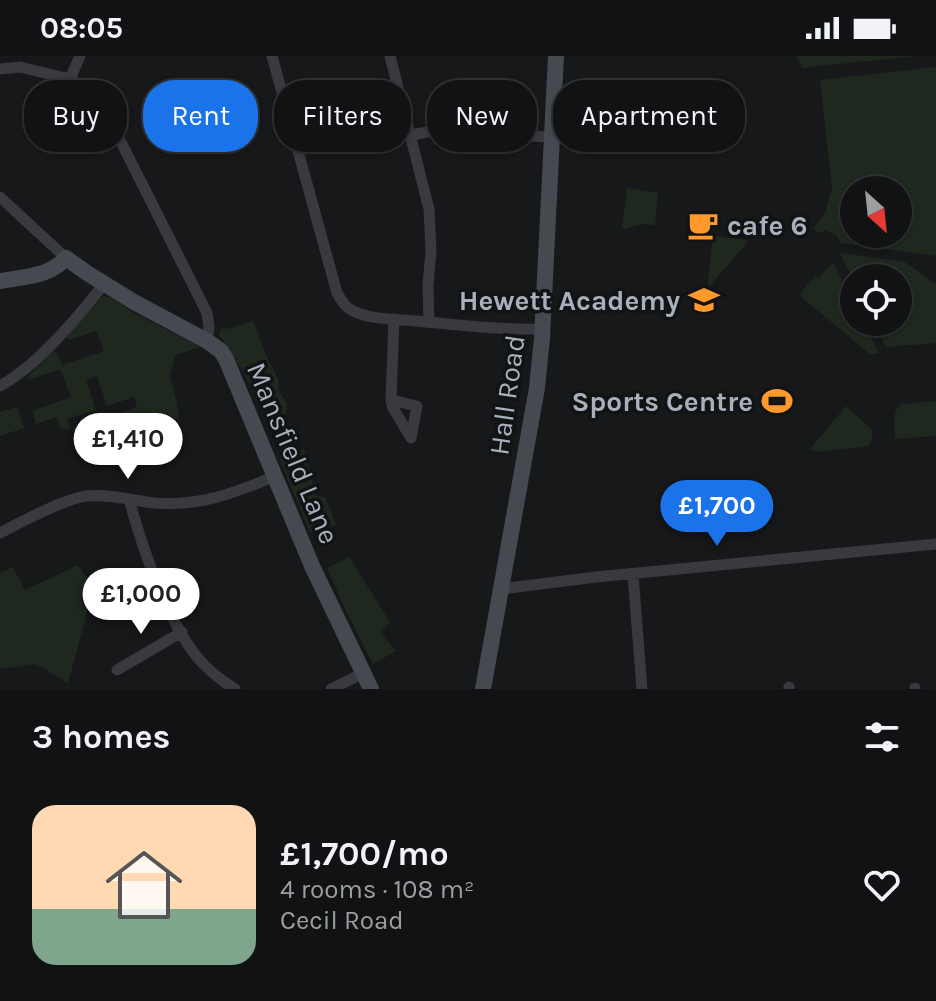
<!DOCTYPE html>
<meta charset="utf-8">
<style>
:root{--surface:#111214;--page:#1a1b1d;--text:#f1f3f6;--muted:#9c9ea0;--line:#303234;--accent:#1a73e8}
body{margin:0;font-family:Karla,sans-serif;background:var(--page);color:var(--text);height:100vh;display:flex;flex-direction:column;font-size:30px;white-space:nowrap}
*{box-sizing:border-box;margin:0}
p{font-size:26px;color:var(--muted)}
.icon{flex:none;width:44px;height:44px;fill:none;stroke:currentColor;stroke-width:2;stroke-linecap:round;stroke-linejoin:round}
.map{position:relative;height:633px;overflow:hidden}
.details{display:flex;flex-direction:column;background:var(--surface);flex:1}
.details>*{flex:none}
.hud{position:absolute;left:24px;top:24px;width:888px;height:72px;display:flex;gap:16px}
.needle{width:52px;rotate:153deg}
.buttons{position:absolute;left:840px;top:120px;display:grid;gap:16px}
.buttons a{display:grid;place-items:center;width:72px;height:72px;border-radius:50%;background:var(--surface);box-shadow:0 2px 6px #0004,0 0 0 2px var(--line);font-size:40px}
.price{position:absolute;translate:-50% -68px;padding:0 18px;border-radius:28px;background:#fff;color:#222;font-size:26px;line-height:52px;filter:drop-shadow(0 2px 4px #0008)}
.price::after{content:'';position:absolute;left:50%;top:48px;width:24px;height:18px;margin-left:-12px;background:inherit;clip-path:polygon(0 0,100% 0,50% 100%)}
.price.on{background:var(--accent);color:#fff}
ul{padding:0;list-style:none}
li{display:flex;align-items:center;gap:24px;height:200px;padding:0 32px}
li span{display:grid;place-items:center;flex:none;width:224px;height:160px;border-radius:24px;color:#555}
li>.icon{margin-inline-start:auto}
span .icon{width:96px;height:96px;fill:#fffc;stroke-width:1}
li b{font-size:34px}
h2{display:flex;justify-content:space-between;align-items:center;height:96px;padding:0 32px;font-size:34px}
.pill{padding:0 28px;border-radius:32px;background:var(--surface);box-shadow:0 2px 6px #0004,0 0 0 2px var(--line);font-size:28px;line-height:72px}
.pill.on{background:var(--accent);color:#fff}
.status{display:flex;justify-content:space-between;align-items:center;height:56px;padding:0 40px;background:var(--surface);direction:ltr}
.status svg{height:22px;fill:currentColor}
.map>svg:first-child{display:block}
.green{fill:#1f281f;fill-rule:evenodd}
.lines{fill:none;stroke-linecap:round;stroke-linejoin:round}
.street{stroke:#383a3f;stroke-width:11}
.secondary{stroke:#46494f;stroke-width:16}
.labels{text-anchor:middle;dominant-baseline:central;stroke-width:7;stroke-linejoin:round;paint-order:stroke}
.poi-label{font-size:28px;font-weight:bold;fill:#a8b1bb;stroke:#121315;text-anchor:end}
.street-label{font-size:28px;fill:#a8b1bb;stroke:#121315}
</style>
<div class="status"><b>08:05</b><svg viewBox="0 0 49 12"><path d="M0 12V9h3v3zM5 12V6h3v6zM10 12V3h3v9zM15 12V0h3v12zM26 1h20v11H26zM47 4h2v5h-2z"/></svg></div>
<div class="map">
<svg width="936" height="633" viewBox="0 0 936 633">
<rect width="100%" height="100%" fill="#17181a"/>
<!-- green -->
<path class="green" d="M 797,0 L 915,0 L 802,12 Z
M 936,11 L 936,200 L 841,187 L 836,179 L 825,174 L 819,177 L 813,173 L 825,157 L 832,132 L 820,24 ZM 854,134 L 898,134 L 898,178 L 854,178 Z
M 627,132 L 658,137 L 655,169 L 645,168 L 622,173 Z
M 713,180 L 749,184 L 709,231 L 708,224 Z
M 840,197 L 905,206 L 936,228 L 936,287 L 886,291 L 874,266 L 898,266 L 898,222 L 854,222 L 854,226 Z
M 833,206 L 854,248 L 854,266 L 863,266 L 879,298 L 870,298 L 799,239 L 815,220 L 818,223 Z
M 103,240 L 110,241 L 132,256 L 201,291 L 175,299 L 170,320 L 177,347 L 179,361 L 137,387 L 105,389 L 78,388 L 73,372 L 99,364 L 106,383 L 116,380 L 110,360 L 137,351 L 134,341 L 107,350 L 97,320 L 86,324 L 96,354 L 67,363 L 70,373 L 60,372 L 56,361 L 36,368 L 32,355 L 71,341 L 60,313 L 29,324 L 28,320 L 53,295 L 59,300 L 62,309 L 104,295 L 97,275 L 69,284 L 65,280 Z
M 253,264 L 265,297 L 279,325 L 278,334 L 287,347 L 286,358 L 264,362 C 252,332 239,304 219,279 L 221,273 L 232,272 Z
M 936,345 L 936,380 L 895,383 C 895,371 890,356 902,348 Z
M 846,350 L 872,374 L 872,384 L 868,390 L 815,396 L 810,393 Z
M 17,351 L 24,372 L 0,380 L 0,356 Z
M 304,393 L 316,440 L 325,441 L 336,469 L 310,477 L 279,402 Z
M 349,501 L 390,566 L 380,576 L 396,595 L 373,608 L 346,555 L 327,512 Z
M 78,509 L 94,532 L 68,627 L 36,608 L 0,613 L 0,517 L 13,511 L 25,534 Z"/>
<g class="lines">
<!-- street -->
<path class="street" d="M 272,0 L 337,237 C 342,245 345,251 353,255 C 371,264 396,263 416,265 C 458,269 500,274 542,273
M 390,0 L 429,153 L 431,195 L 428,230 L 429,266
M 0,13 L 20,11 L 70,23 L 83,30 L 98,46 L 117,78 L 207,257 L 209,270 L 207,285
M 70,23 L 80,0
M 411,79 L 433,75 L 552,81
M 0,141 L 66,202
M 394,263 L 391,344 L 393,352 L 411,382
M 0,330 C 38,309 77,262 104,228
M 391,344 L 417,350 L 411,382
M 129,443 C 142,491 166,562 197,601 C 207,613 222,625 235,633
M 0,477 C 21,466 64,443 86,440 C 109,438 132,444 154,447 C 197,451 236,437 275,420
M 633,518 L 642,633
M 501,533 L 596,521 L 936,488
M 117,614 L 182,576
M 789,631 L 789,633
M 915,632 L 915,633
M 331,633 L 364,617"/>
<!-- secondary -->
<path class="secondary" d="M 0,225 C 24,221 49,221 66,202 L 87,217 L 134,246 L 207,285 L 221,295 L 226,303 L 312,510 L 371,633
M 483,633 L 537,332 L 542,282 L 556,0"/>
</g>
<!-- icons -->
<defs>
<g id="cafe-bare" transform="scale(2.4)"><path d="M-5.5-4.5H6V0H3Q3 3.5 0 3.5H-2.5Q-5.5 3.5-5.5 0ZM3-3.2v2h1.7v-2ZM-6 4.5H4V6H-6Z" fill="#ff992a" stroke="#121315" stroke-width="2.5" paint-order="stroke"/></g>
<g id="school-bare" transform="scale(2.4)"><path d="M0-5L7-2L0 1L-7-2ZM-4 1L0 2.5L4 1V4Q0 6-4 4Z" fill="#ff992a" stroke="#121315" stroke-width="2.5" paint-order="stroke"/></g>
<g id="stadium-bare" transform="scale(2.4)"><path d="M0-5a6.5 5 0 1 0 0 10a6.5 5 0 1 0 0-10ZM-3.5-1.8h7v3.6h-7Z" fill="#ff992a" stroke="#121315" stroke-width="2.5" paint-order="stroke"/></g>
</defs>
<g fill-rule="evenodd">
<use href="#cafe-bare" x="703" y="169"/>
<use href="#school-bare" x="704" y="244"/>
<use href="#stadium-bare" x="777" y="345"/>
</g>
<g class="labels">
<!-- poi labels -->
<g class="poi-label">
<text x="727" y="169" text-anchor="start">cafe 6</text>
<text x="680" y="244">Hewett Academy</text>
<text x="753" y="345">Sports Centre</text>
</g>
<!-- street labels -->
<g class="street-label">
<text transform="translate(507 339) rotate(-82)">Hall Road</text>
<text transform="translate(293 397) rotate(67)">Mansfield Lane</text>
</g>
</g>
</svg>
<div class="buttons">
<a><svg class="needle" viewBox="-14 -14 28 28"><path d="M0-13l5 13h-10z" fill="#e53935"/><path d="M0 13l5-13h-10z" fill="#9c9ea0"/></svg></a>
<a><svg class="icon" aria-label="locate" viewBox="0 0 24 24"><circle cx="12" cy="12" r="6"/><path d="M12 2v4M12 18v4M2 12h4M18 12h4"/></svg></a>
</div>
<b class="price" style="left:128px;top:425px">£1,410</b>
<b class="price on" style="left:717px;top:492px">£1,700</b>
<b class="price" style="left:141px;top:580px">£1,000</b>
<div class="hud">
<a class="pill">Buy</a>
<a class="pill on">Rent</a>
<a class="pill">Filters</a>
<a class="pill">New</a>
<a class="pill">Apartment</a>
</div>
</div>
<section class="details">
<h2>3 homes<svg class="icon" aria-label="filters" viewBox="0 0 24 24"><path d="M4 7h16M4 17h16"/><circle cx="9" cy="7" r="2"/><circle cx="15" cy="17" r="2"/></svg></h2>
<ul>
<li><span style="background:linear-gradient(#ffd9b3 65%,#7fa58c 0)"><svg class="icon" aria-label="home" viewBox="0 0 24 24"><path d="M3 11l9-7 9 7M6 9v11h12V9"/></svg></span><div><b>£1,700/mo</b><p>4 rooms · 108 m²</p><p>Cecil Road</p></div><svg class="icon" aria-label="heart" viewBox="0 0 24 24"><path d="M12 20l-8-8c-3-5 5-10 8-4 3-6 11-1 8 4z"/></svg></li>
</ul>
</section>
